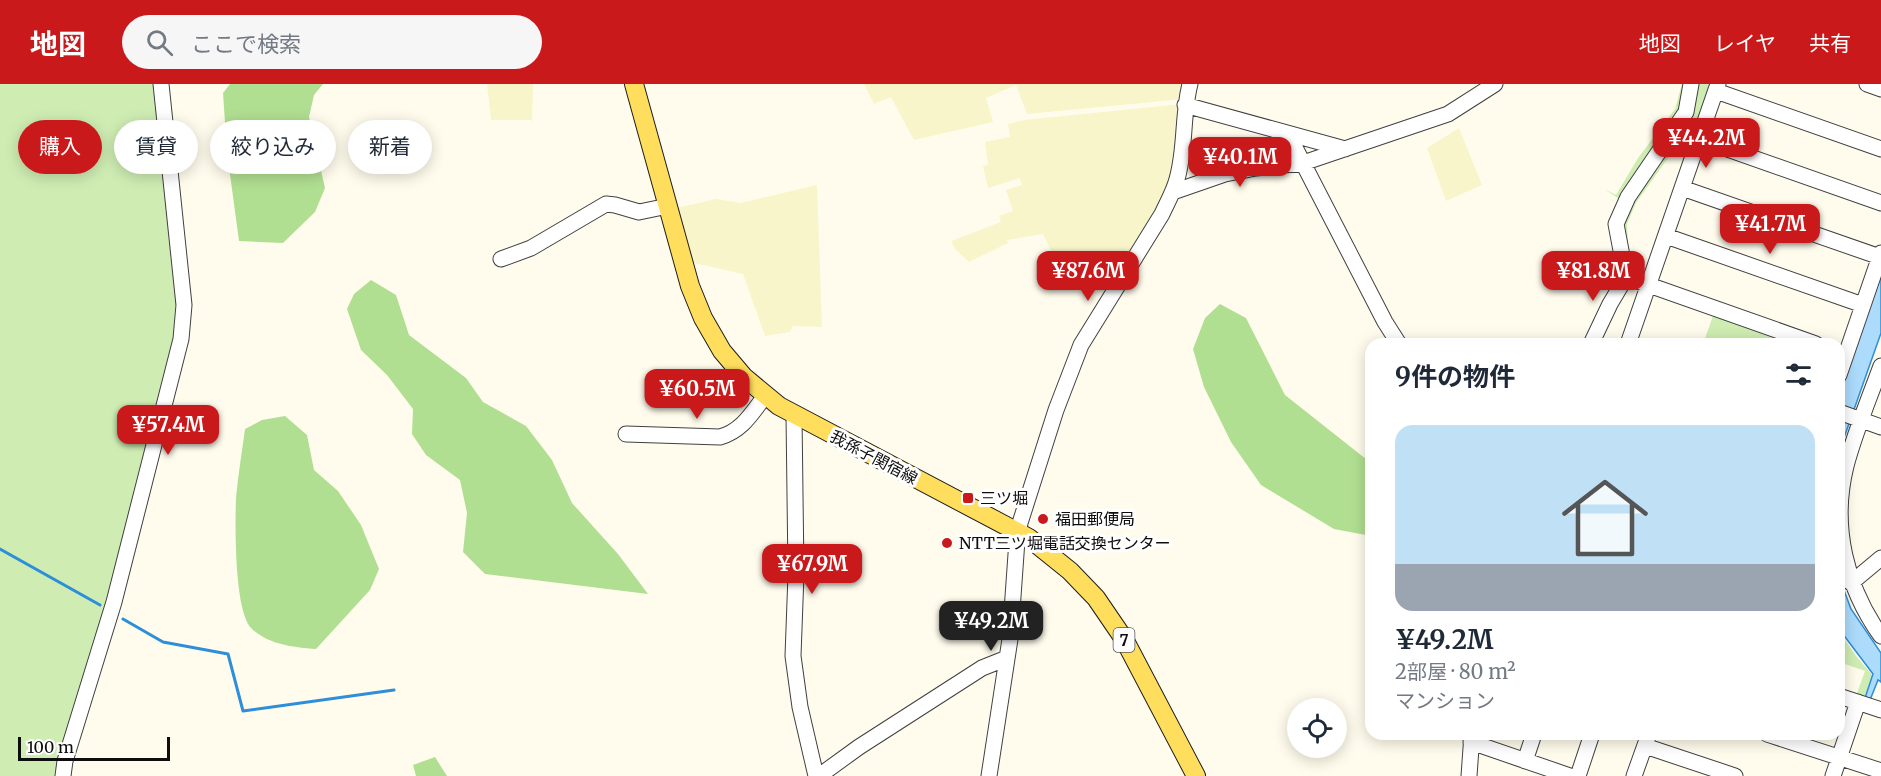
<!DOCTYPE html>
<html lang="ja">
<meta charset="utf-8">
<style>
:root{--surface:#fff;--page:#f6f6f7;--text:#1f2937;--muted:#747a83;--line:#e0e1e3;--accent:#c9191b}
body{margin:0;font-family:Merriweather,"Noto Sans JP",serif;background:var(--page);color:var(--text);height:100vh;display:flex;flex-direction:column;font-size:22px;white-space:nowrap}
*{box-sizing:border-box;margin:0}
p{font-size:20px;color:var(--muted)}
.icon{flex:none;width:33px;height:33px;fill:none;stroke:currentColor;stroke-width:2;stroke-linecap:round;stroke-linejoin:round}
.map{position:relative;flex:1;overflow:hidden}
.sheet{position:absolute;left:1365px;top:254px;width:480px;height:402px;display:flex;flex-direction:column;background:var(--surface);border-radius:18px;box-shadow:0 3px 15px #0003}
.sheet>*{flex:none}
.banner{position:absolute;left:18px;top:36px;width:570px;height:54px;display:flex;gap:12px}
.fabs{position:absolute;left:1287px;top:614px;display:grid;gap:12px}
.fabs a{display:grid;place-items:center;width:60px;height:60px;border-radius:50%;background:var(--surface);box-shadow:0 3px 15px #0003;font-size:30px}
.scale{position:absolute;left:18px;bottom:15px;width:152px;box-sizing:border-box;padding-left:6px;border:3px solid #0d0d0d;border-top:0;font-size:16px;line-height:21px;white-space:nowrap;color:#0d0d0d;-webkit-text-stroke:4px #fff;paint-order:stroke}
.price{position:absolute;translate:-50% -51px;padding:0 14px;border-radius:12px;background:var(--accent);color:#fff;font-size:20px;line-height:39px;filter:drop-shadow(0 2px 3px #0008)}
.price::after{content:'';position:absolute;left:50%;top:36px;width:18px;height:14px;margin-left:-9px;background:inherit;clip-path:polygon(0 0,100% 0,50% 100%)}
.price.active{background:#222;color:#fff}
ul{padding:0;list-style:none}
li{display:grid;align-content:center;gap:12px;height:318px;padding:0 30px}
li+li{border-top:2px solid var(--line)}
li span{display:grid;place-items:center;height:186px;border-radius:18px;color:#555}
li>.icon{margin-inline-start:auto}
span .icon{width:108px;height:108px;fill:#fffc;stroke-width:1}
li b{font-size:26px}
h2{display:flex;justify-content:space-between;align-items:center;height:72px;padding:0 30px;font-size:26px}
.tag{padding:0 21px;border-radius:27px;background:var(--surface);box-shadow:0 3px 15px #0003;font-size:21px;line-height:54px}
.tag.active{background:var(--accent);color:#fff}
header{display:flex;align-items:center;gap:36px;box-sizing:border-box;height:84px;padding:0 30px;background:var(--accent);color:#fff}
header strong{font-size:28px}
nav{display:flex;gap:33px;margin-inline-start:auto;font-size:21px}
.search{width:420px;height:54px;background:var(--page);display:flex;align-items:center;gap:15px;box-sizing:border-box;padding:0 21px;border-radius:33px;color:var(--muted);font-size:22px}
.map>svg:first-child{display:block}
.farmland{fill:#f8f5ca}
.green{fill:#cfedb3}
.forest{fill:#b1df91}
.water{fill:#acdbfc;stroke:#2d8ed9;stroke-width:1.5}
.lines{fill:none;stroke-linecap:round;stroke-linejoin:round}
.stream{stroke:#2d8ed9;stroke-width:3}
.minor-casing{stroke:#404040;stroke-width:17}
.major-casing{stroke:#1e1e1e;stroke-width:20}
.minor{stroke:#fff;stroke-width:15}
.major{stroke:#ffdd5d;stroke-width:18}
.poi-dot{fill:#c9191b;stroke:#fff;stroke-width:2}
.labels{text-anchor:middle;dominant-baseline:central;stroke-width:6;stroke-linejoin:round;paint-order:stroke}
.shield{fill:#fff;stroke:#565656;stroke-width:1.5}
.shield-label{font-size:15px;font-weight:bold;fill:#0d0d0d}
.street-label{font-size:16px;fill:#0d0d0d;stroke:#fff}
.poi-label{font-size:16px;fill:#0d0d0d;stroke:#fff;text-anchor:start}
</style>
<header>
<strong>地図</strong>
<div class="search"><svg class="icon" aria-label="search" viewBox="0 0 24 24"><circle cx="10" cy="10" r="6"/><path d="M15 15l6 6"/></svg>ここで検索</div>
<nav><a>地図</a><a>レイヤ</a><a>共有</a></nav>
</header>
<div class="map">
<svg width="1881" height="692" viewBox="0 0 1881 692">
<rect width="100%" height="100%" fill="#fffced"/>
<!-- farmland -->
<path class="farmland" d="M 487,0 L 533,0 L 532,39 L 531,36 L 491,36 Z
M 864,0 L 1184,0 L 1183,15 L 1027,30 L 1016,1 L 986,14 L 993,38 L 914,56 L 891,13 L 874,20 Z
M 1182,20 L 1172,98 L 1128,176 L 1057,202 L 1044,178 L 1054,173 L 1043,150 L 1007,156 L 1008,159 L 969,178 L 955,165 L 951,157 L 1001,138 L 999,132 L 1013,127 L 1006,106 L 1022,101 L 1020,94 L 988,104 L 983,82 L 988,81 L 985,58 L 1010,53 L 1008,40 L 1024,36 Z
M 1459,44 L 1482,101 L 1446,117 L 1427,64 Z
M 817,101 L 822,243 L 793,242 L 790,248 L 765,252 L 743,190 L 690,178 L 673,125 L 715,115 L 741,119 Z"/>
<!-- green -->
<path class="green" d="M 0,0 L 155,0 L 178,229 L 177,246 L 137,411 L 57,692 L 0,692 Z
M 1682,0 L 1687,0 L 1682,25 L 1621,116 L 1604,105 L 1616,111 L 1638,74 L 1675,25 Z
M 1696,0 L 1713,0 L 1689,69 L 1673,67 L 1636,119 L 1627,140 L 1629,186 L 1621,140 Z
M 1714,229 L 1779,251 L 1776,259 L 1703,260 Z
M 1839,547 L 1856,572 L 1873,592 L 1864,615 L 1856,612 L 1865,587 L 1839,578 Z"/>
<!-- forest -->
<path class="forest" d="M 230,0 L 323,0 L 314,11 L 309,33 L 325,104 L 315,128 L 283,159 L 239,157 L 227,68 L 223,9 Z
M 371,196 L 396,211 L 409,251 L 466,294 L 483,318 L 526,342 L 552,376 L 572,419 L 618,470 L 648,510 L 485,490 L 463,468 L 467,429 L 460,396 L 426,371 L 412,350 L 413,325 L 387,291 L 361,266 L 347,225 L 354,210 Z
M 1220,220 L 1246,234 L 1285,311 L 1371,379 L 1371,452 L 1334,445 L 1261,401 L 1231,358 L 1204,303 L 1193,265 L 1205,234 Z
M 285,332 L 307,351 L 314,386 L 338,407 L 361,441 L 379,485 L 370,506 L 316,565 C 293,563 270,561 252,545 C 234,529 235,439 236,414 C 238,391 242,368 245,345 L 262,336 Z
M 435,673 L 447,692 L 416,692 L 413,681 Z"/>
<!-- water -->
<path class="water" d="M 1881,188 L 1881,249 L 1839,368 L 1839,310 Z
M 1839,493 L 1851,525 L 1881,569 L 1881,598 L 1878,596 L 1870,616 L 1865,614 L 1873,590 L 1839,545 Z"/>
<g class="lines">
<!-- stream -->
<path class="stream" d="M 0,465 L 100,521
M 123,535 L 163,558 L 228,570 L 243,627 L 394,606"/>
<!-- minor casing -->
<g class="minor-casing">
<path id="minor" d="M 1867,0 L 1881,5
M 1716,7 L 1881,65
M 1185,21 L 1345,65
M 1288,50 L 1385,238 L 1399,260
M 1699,55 L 1881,119
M 1682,104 L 1880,173
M 1173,108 L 1225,90 L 1256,84 L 1303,79 L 1448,30 L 1495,0
M 1666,152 L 1863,221
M 501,175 L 531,164 L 606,120 L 615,121 L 639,128 L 668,122
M 1626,193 L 1816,260
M 1591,260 L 1610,220 L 1626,193 L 1616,140 L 1628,113 L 1686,28 L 1691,0
M 1628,260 L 1718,0
M 1881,282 C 1869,315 1855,348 1846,382 C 1831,442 1846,503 1881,552
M 1839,291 L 1881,169
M 1839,328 L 1881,343
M 794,331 L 796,490 L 793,572 L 800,623 L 816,692
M 626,350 L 720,353 C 742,347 752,329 765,312
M 1851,499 L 1881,474
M 1839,612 L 1881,626
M 1767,650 L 1881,687
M 1471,658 L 1570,692
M 1645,662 L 1735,692
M 1525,677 L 1534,650
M 63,692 L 65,677 L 114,518 L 181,255 L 184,221 L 161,0
M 819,692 L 859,663 L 982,584 L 1007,574
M 989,692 L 1010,555 L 1017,456 L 1020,439 L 1056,326 L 1081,261 L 1162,130 C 1167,119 1174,107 1177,95 C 1186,64 1182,31 1190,0
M 1469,692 L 1472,650
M 1578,692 L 1592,650
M 1634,692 L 1649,650
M 1833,692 L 1858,618"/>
</g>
<!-- major casing -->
<g class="major-casing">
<path id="major" d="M 634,0 L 690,202 L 703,234 L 722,267 L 744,293 L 779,322 L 1029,454 L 1070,487 L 1096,514 L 1124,555 L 1196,692"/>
</g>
<!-- minor -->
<use href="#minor" class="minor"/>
<!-- major -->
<use href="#major" class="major"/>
</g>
<!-- markers -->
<g class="poi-dot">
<rect x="962" y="408" width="12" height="12" rx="3"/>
<circle cx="1043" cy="435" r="6"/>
<circle cx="947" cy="459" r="6"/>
</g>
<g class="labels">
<!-- shield labels -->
<rect class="shield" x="1113.5" y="544" width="21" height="24" rx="4.5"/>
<g class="shield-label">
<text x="1124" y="556">7</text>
</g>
<!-- street labels -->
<g class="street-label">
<text transform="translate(874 373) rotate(28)">我孫子関宿線</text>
</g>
<!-- poi labels -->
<g class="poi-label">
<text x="980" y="414">三ツ堀</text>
<text x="1055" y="435">福田郵便局</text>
<text x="959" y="459">NTT三ツ堀電話交換センター</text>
</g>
</g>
</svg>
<div class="fabs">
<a><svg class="icon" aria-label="locate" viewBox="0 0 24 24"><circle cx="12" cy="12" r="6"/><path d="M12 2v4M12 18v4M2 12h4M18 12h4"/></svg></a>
</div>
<div class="scale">100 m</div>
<b class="price" style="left:1706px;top:85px">¥44.2M</b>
<b class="price" style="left:1240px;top:104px">¥40.1M</b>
<b class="price" style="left:1770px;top:171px">¥41.7M</b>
<b class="price" style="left:1088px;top:218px">¥87.6M</b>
<b class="price" style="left:1593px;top:218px">¥81.8M</b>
<b class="price" style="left:697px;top:336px">¥60.5M</b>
<b class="price" style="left:168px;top:372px">¥57.4M</b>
<b class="price" style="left:812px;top:511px">¥67.9M</b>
<b class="price active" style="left:991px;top:568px">¥49.2M</b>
<div class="banner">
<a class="tag active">購入</a>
<a class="tag">賃貸</a>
<a class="tag">絞り込み</a>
<a class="tag">新着</a>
</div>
<section class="sheet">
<h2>9件の物件<svg class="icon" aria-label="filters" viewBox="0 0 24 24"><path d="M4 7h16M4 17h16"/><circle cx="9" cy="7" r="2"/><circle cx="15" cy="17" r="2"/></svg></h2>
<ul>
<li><span style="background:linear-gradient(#bfe0f5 75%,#9aa5b1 0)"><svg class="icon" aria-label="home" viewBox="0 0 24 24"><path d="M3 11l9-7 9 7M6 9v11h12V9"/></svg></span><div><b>¥49.2M</b><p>2部屋 · 80 m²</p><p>マンション</p></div></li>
</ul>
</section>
</div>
